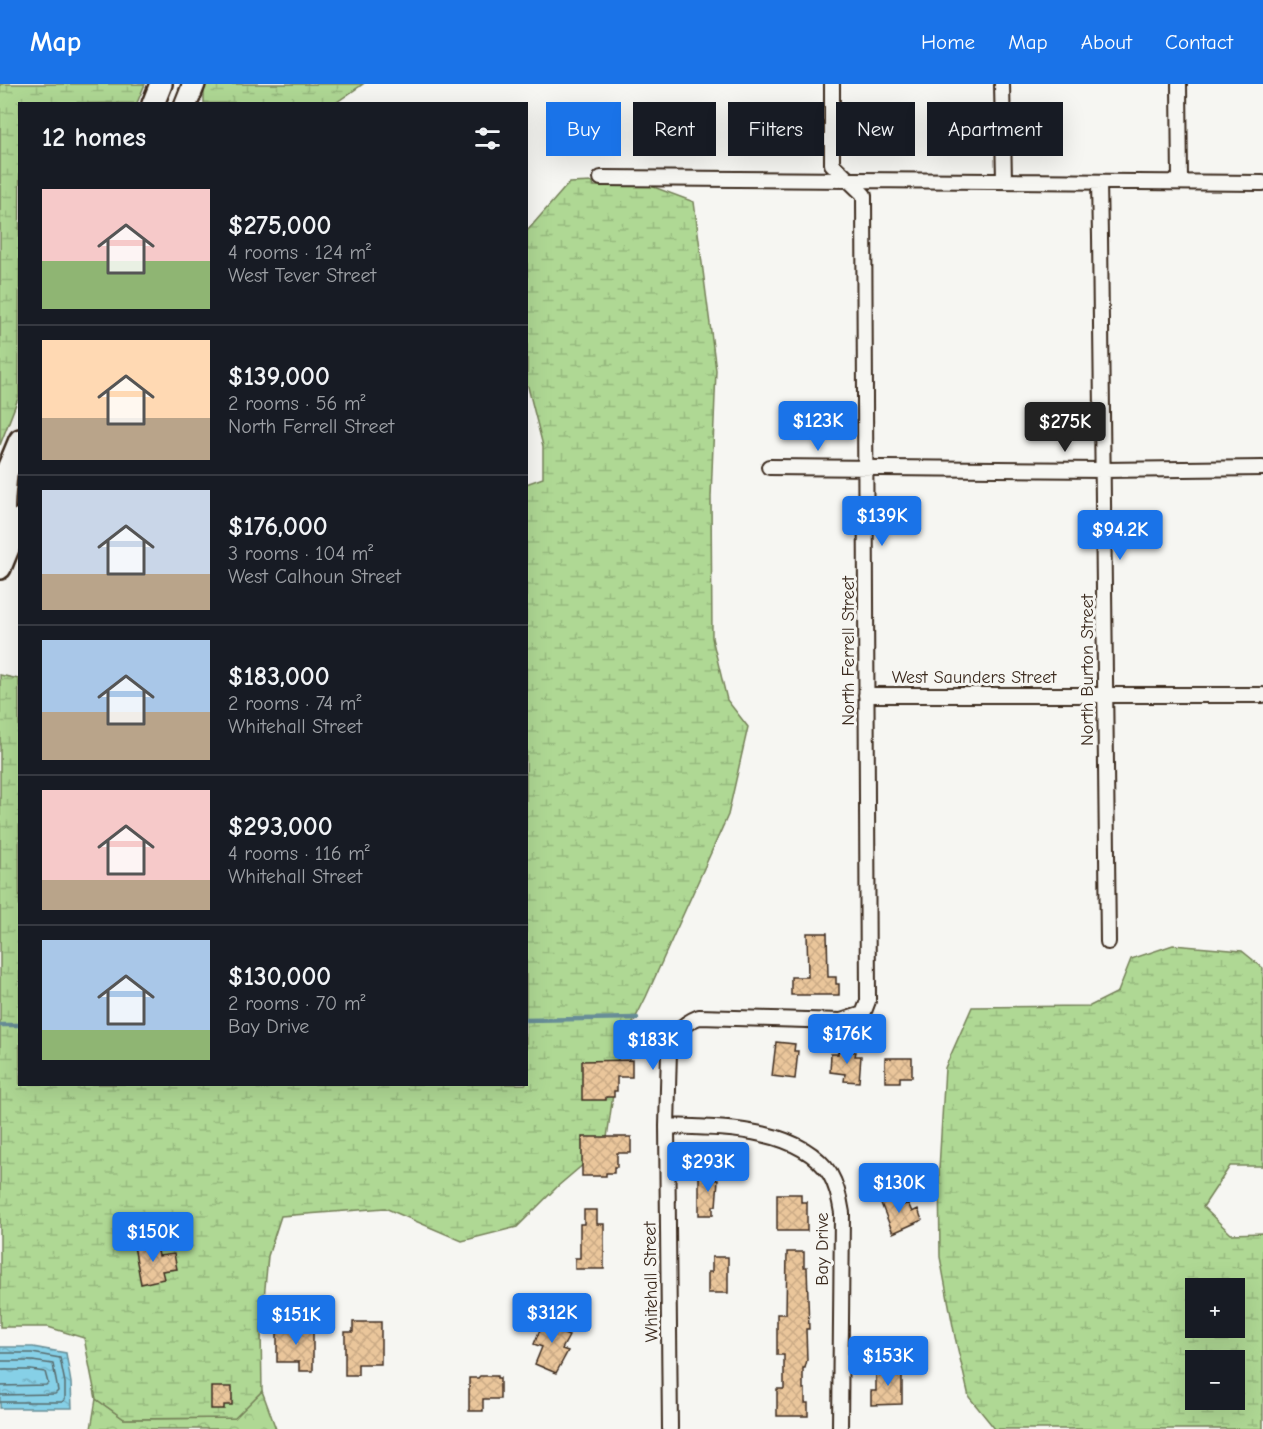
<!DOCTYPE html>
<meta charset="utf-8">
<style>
:root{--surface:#171b24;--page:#242831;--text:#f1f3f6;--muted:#9ea1a6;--line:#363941;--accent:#1a73e8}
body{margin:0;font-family:"Comic Neue",sans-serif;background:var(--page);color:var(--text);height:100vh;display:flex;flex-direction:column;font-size:22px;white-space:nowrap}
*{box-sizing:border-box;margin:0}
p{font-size:20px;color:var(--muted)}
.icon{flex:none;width:33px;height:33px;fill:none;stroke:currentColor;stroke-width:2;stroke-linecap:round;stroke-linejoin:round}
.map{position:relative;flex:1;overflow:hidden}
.drawer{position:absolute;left:18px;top:18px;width:510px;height:984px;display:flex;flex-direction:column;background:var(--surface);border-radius:0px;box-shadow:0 6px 24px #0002}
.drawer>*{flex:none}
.top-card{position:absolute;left:546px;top:18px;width:570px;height:54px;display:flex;gap:12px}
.tools{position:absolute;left:1185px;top:1194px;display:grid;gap:12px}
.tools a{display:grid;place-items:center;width:60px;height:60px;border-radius:0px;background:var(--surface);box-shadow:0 6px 24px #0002;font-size:30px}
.price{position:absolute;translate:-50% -51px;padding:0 14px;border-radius:6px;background:var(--accent);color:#fff;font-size:20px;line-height:39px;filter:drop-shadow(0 2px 3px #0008)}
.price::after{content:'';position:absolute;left:50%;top:36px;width:18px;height:14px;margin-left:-9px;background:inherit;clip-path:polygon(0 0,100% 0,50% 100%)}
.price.selected{background:#222;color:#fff}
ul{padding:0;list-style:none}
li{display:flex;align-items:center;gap:18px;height:150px;padding:0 24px}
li+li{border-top:2px solid var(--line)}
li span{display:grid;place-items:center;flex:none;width:168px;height:120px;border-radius:0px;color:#555}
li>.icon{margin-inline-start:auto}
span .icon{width:72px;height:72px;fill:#fffc;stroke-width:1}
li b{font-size:26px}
h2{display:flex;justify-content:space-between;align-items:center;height:72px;padding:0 24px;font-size:26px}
.chip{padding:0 21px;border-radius:0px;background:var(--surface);box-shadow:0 6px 24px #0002;font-size:21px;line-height:54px}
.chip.selected{background:var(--accent);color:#fff}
header{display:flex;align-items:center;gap:36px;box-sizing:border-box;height:84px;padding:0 30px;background:var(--accent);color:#fff}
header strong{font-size:28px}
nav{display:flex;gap:33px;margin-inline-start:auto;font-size:21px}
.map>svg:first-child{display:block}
.forest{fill:url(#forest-crowns);stroke:#758159;stroke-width:1.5}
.wetland{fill:url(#wetland-marsh);stroke:#758159;stroke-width:1.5;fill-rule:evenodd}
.water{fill:url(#water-ripples);stroke:#688e97;stroke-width:1.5}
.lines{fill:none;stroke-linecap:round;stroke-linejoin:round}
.shore{stroke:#596c6e;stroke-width:1.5}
.stream{stroke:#688e97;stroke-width:4.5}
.building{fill:url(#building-cross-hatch);stroke:#3b2a1e;stroke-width:1.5}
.street-casing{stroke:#3b2a1e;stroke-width:18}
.primary-casing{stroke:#3b2a1e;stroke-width:26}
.street{stroke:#f6f6f2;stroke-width:14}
.primary{stroke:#f6f6f2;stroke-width:21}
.labels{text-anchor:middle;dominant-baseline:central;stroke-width:6;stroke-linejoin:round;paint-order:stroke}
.street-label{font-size:18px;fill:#3b2a1e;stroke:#f6f6f2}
</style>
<header>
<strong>Map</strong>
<nav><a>Home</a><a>Map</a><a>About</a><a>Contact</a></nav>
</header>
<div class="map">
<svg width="1263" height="1345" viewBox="0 0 1263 1345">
<defs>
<pattern id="forest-crowns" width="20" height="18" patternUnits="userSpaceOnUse" patternTransform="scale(1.5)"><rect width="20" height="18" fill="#afd894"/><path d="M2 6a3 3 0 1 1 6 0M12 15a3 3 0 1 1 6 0" fill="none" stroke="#97ba7f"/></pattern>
<pattern id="wetland-marsh" width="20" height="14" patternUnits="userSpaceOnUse" patternTransform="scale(1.5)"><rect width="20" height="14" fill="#afd894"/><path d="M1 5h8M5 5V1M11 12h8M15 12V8" fill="none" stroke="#97ba7f"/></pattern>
<pattern id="water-ripples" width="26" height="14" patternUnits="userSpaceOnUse" patternTransform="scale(1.5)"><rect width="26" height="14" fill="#86d0e7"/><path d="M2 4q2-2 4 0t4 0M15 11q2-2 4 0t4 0" fill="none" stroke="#75b3c6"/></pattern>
<pattern id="building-cross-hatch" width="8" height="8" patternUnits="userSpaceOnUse" patternTransform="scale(1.5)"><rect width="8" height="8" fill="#eac69b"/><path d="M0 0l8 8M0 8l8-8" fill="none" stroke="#caaa85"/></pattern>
</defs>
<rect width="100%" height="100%" fill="#f6f6f2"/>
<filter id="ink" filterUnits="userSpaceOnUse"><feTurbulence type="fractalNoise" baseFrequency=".0167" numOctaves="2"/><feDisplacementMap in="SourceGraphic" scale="12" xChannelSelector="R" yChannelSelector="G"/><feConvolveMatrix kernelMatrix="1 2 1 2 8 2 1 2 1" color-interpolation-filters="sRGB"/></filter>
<g filter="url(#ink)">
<!-- forest -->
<path class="forest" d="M 262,1307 L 276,1345 L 91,1345 L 96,1315 L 124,1335 L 234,1334 Z"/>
<!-- wetland -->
<path class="wetland" d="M 0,0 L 145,0 L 137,19 L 20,20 L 19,312 L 0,361 Z
M 204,0 L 363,0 L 334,20 L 204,19 Z
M 593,98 L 594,102 L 651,102 L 694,118 L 716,286 L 711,413 L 712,554 L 727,616 L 748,643 L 728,731 L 646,913 L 619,967 L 606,1061 L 558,1102 L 517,1143 L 462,1157 L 385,1124 L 281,1132 L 268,1172 L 261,1246 L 262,1307 L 235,1334 L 124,1335 L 96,1315 L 84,1254 L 48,1243 L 0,1243 L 0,591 L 19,595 L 20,1000 L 526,1000 L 526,400 L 543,394 L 543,362 L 527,299 L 527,147 L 569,99 Z
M 1173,861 L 1242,867 L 1263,884 L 1263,1082 L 1230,1082 L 1203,1123 L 1231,1150 L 1263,1149 L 1263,1345 L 995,1345 L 969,1313 L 955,1253 L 940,1173 L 939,1085 L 945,984 L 972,923 L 1090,922 L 1118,908 L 1131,875 ZM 1196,1204 L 1234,1204 L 1234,1244 L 1196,1244 ZM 1196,1276 L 1234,1276 L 1234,1316 L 1196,1316 Z"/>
<!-- water -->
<path class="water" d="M 0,1263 L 33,1263 L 66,1269 L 71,1299 L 72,1324 L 0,1324 Z"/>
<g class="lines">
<!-- shore -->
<path class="shore" d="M 0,1269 L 32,1269 L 60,1274 L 65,1299 L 65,1315 L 62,1318 L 0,1318
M 0,1277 L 32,1277 L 53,1280 L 58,1307 L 55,1310 L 0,1311
M 0,1286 L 31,1286 L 45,1288 L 48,1299 L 46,1301 L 0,1302"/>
<!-- stream -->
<path class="stream" d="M 526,936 L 637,934
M 0,941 L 20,941"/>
</g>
<!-- building -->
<path class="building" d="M 807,849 L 827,849 L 828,893 L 836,893 L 836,900 L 839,900 L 839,911 L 791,911 L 791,893 L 808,893 Z
M 776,958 L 795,960 L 794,967 L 798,967 L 795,995 L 772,992 Z
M 838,967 L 856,968 L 855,972 L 861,972 L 859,998 L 844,997 L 845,990 L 830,988 L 831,970 L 838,970 Z
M 885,974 L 912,974 L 912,993 L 900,993 L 900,998 L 885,998 Z
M 632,976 L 632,993 L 617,993 L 617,1007 L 614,1007 L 614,1013 L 606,1013 L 606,1016 L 582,1016 L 582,977 Z
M 582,1053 L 631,1053 L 631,1069 L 617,1069 L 617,1083 L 614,1083 L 614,1089 L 606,1089 L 606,1092 L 582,1092 Z
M 699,1089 L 716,1089 L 716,1096 L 718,1096 L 716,1122 L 713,1122 L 713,1131 L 699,1131 Z
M 777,1110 L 801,1110 L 801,1118 L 807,1118 L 807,1147 L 777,1147 Z
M 896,1110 L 901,1122 L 908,1119 L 912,1128 L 918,1125 L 922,1136 L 893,1149 L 880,1117 Z
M 584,1126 L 597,1126 L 597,1140 L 604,1140 L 604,1185 L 575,1185 L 575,1174 L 580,1174 L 580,1140 L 584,1140 Z
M 156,1158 L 159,1172 L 174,1170 L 177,1185 L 162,1187 L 164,1195 L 141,1200 L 134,1162 Z
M 787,1168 L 804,1168 L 804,1183 L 807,1183 L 809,1245 L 806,1245 L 807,1276 L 805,1284 L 803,1284 L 803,1305 L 805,1305 L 805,1319 L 808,1319 L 808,1332 L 777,1332 L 777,1305 L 784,1305 L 784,1271 L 777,1271 L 777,1230 L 786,1230 Z
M 712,1173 L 728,1173 L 728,1209 L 708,1209 L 708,1188 L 712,1188 Z
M 552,1229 L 567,1236 L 561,1249 L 569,1252 L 562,1265 L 568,1267 L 556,1289 L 535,1280 L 542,1263 L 534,1260 L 542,1241 L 546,1242 Z
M 353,1238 L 381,1238 L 381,1280 L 358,1280 L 358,1291 L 345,1291 L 345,1248 L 353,1248 Z
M 277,1243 L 313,1243 L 313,1287 L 299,1287 L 299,1278 L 277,1278 Z
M 876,1284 L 902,1284 L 902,1320 L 871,1321 L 871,1307 L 876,1307 Z
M 480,1292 L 497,1292 L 497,1294 L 500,1294 L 500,1315 L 483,1315 L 483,1327 L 469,1327 L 469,1294 L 478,1294 Z
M 211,1303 L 232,1303 L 232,1321 L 224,1321 L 224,1325 L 211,1325 Z"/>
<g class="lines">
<!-- street casing -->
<g class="street-casing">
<path id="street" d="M 1002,0 L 1004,96
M 1179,0 L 1180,98
M 601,94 L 1263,99
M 1099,98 C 1104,351 1104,604 1108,858
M 769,383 L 1104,386 L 1263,384
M 866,611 L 1263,611
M 667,1042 C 718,1044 798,1042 830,1090 C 837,1102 840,1116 842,1129 L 840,1345
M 670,1345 L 667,1042 L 669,967 C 674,949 682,940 699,933 L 841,937 L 863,930 L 868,917 L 864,111 L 832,80 L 832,0"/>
</g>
<!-- primary casing -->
<g class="primary-casing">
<path id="primary" d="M 153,20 L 161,0
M 186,20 L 194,0
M 6,390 C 4,413 0,439 10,459
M 0,404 L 20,356
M 0,484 L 20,435"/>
</g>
<!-- street -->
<use href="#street" class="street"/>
<!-- primary -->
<use href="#primary" class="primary"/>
</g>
</g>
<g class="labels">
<!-- street labels -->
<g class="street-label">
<text transform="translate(848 567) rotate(-90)">North Ferrell Street</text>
<text transform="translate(1087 586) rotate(-90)">North Burton Street</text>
<text x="974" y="593">West Saunders Street</text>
<text transform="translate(822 1165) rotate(-90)">Bay Drive</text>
<text transform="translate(651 1198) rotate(-91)">Whitehall Street</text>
</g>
</g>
</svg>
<div class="tools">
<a>+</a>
<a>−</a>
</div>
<b class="price" style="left:818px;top:368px">$123K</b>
<b class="price selected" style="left:1065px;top:369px">$275K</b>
<b class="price" style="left:882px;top:463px">$139K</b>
<b class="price" style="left:1120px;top:477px">$94.2K</b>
<b class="price" style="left:847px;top:981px">$176K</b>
<b class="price" style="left:653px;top:987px">$183K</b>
<b class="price" style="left:708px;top:1109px">$293K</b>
<b class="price" style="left:899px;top:1130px">$130K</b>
<b class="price" style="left:153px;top:1179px">$150K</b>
<b class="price" style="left:552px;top:1260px">$312K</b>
<b class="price" style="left:296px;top:1262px">$151K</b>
<b class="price" style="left:888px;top:1303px">$153K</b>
<div class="top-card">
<a class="chip selected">Buy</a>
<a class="chip">Rent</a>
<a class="chip">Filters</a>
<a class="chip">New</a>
<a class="chip">Apartment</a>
</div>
<section class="drawer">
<h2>12 homes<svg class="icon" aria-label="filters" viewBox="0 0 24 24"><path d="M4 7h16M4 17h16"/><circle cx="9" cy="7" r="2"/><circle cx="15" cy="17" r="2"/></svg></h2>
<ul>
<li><span style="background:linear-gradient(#f6c9c9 60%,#8fb573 0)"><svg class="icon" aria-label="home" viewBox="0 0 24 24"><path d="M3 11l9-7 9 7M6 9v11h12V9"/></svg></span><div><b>$275,000</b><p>4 rooms · 124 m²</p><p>West Tever Street</p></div></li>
<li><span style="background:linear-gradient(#ffd9b3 65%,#b9a48a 0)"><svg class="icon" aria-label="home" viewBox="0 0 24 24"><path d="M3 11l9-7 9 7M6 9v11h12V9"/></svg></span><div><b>$139,000</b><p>2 rooms · 56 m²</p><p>North Ferrell Street</p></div></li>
<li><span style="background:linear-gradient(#c9d6e8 70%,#b9a48a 0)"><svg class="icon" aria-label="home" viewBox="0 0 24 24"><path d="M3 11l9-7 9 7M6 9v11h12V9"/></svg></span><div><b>$176,000</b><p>3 rooms · 104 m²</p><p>West Calhoun Street</p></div></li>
<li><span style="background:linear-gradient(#a9c7e8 60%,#b9a48a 0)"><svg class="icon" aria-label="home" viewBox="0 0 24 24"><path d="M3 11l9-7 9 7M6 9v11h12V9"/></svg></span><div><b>$183,000</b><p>2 rooms · 74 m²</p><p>Whitehall Street</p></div></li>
<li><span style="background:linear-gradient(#f6c9c9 75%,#b9a48a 0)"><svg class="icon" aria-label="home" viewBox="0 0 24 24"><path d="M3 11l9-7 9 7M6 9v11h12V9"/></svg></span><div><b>$293,000</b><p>4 rooms · 116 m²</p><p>Whitehall Street</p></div></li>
<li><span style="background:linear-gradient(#a9c7e8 75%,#8fb573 0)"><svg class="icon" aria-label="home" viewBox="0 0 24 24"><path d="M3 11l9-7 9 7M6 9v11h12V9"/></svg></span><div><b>$130,000</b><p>2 rooms · 70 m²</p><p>Bay Drive</p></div></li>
</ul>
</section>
</div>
